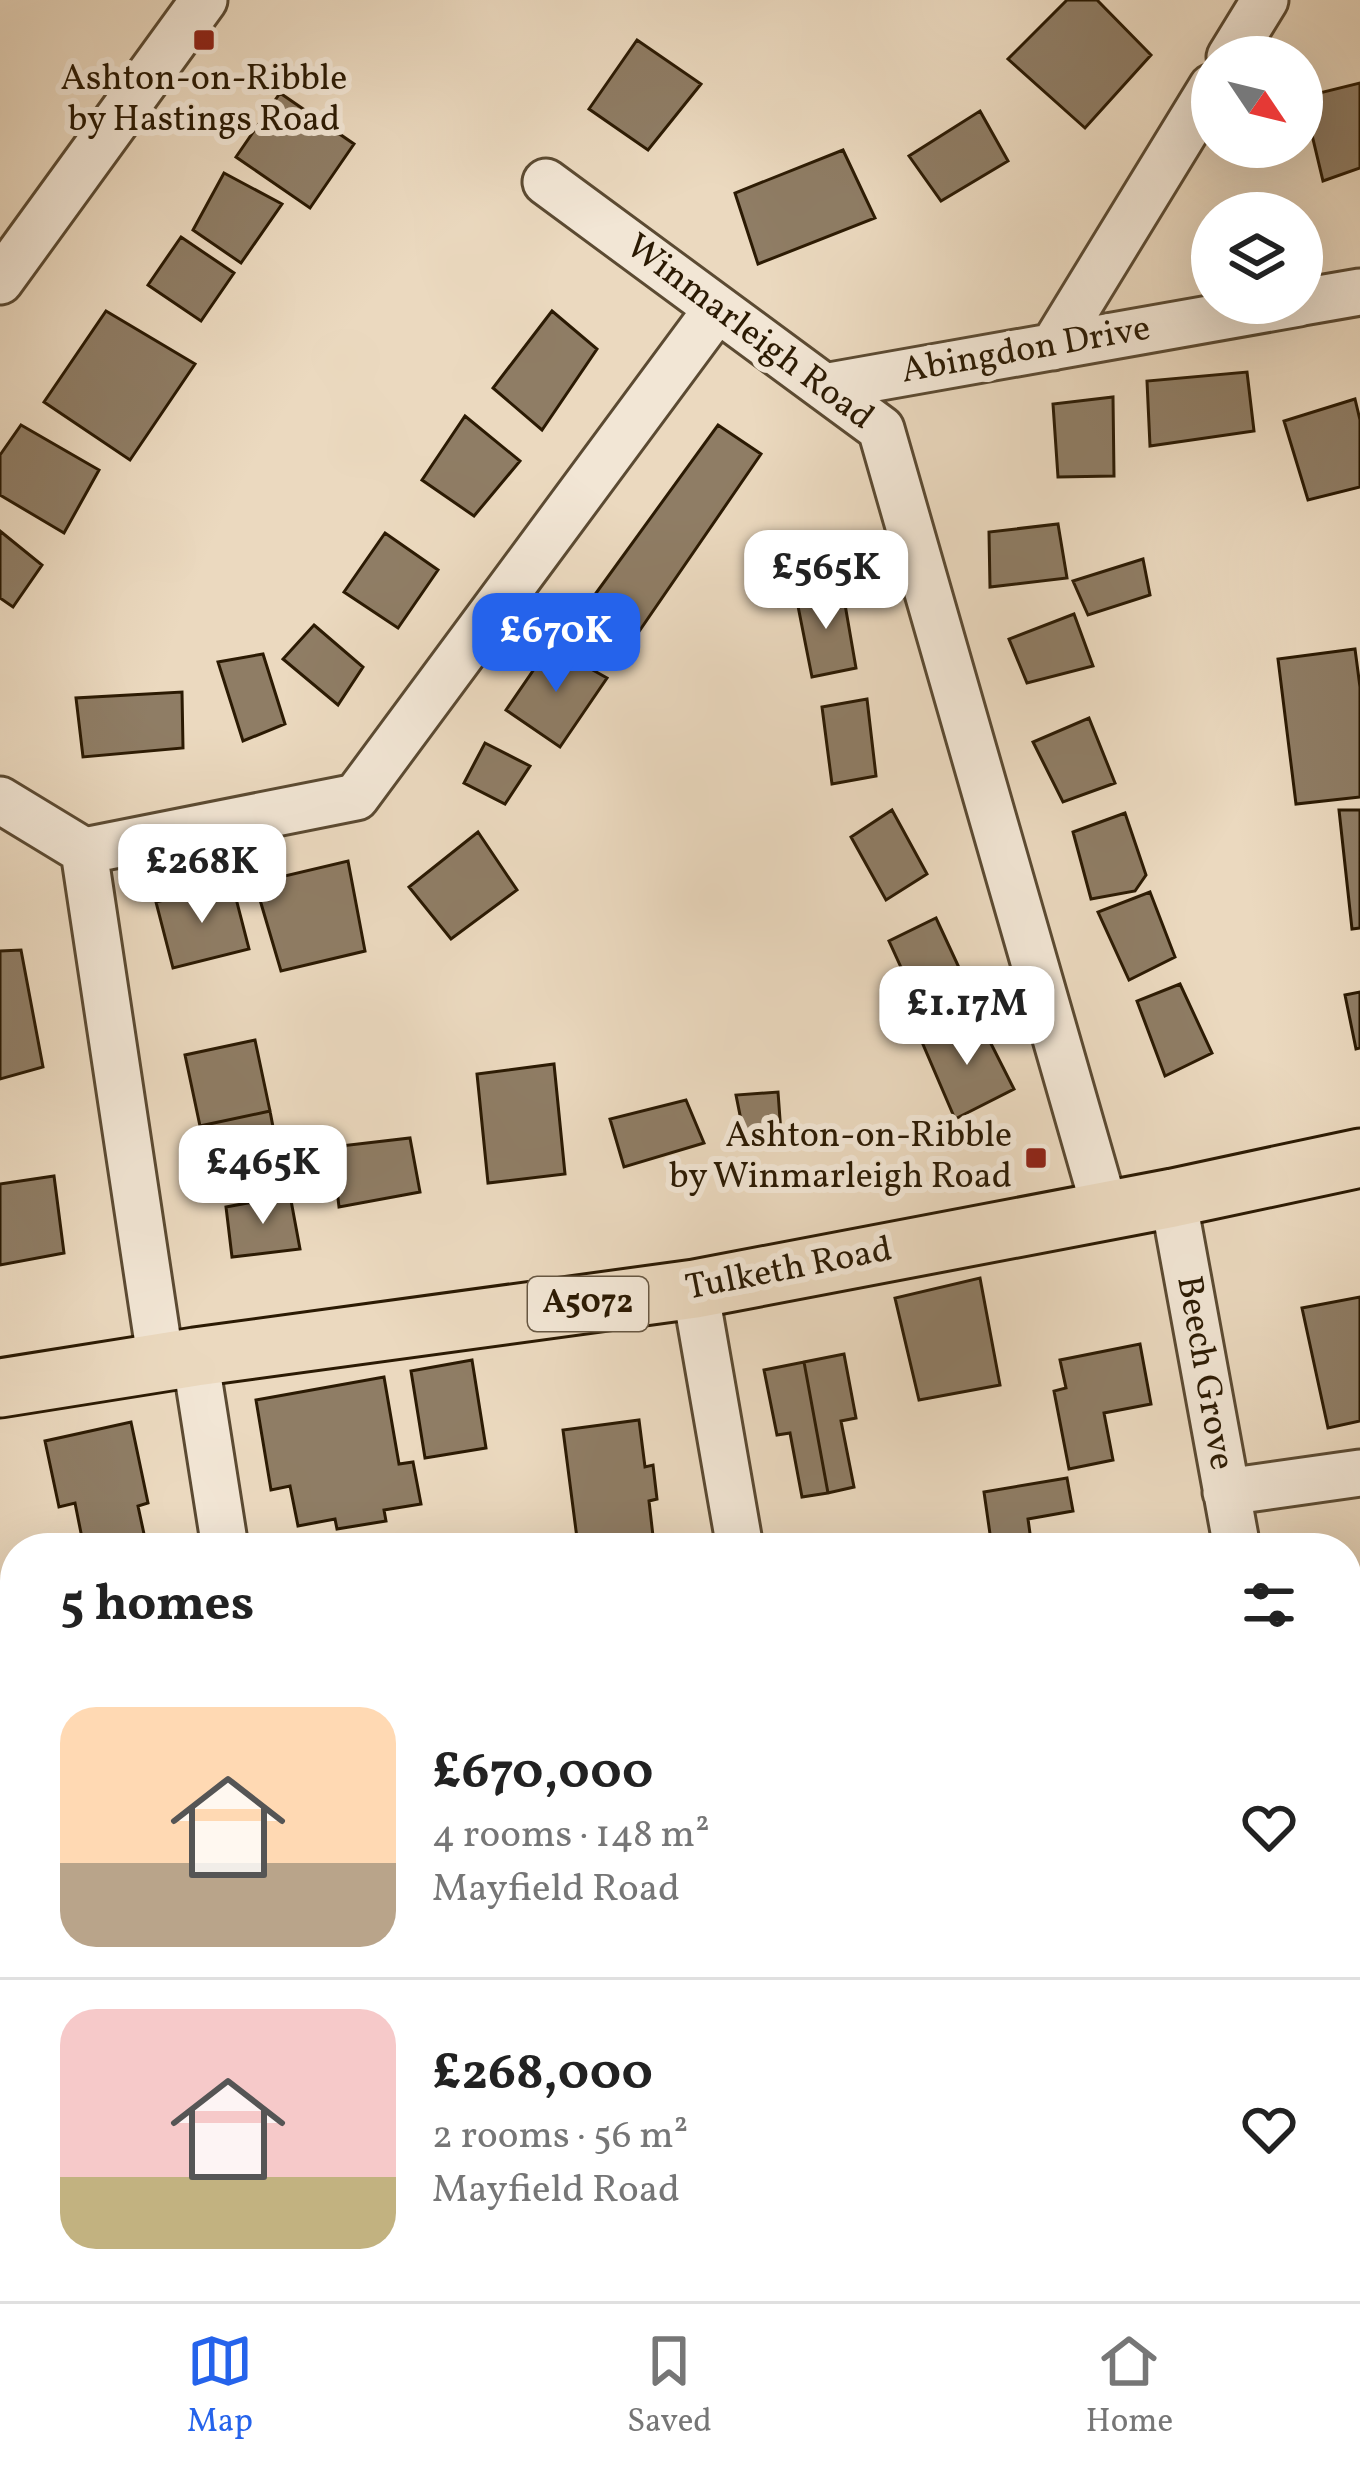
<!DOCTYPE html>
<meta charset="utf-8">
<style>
:root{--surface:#fff;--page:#f2f2f2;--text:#222;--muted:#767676;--line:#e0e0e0;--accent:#2563eb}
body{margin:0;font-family:Vollkorn,serif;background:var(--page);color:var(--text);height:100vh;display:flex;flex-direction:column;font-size:45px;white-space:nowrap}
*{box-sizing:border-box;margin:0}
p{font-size:39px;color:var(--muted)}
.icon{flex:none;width:66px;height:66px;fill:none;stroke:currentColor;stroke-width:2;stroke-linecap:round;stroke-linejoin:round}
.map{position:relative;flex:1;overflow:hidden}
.side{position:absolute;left:0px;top:1533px;width:1362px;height:768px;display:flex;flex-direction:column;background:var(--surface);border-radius:48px 48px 0 0;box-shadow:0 12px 48px #0002}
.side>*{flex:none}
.needle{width:78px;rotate:125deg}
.controls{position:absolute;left:1191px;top:36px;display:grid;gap:24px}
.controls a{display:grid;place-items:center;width:132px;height:132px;border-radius:50%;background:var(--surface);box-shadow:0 12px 48px #0002;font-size:60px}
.price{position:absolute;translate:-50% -102px;padding:0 27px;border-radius:24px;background:#fff;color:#222;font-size:39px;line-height:78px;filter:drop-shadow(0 3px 6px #0008)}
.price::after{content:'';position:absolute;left:50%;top:72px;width:36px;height:27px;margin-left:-18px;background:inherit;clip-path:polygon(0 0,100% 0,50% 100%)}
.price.selected{background:var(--accent);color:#fff}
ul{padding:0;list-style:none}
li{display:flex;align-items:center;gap:36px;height:300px;padding:0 60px}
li+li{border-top:3px solid var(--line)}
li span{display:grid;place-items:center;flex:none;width:336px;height:240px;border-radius:36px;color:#555}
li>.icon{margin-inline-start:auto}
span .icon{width:144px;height:144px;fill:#fffc;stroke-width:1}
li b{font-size:51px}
h2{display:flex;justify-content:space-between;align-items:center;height:144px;padding:0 60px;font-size:51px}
.dock{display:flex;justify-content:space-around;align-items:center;height:168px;border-top:3px solid var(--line);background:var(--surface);font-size:33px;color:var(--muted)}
.dock a{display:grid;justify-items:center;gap:6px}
.dock .selected{color:var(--accent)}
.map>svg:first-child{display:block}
.building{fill:#8f7d65;stroke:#2b1a03;stroke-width:3}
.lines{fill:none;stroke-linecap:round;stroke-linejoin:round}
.minor-casing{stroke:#5b4a32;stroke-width:51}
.major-casing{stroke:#2b1a03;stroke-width:63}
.minor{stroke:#f2e6d5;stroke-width:45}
.major{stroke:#ebd9bf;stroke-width:57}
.poi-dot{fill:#8f2418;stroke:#f2e6d5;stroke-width:4.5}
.labels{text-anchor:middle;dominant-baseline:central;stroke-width:12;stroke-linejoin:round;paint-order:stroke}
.shield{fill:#f2e6d5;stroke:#675742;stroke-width:3}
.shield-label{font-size:33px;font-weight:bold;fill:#2b1a03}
.poi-label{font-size:36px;fill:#2b1a03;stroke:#f2e6d5}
.street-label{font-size:36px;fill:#2b1a03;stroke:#f2e6d5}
</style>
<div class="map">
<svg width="1360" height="2301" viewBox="0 0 1360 2301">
<rect width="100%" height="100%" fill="#ebd9bf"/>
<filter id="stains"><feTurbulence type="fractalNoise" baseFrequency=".00167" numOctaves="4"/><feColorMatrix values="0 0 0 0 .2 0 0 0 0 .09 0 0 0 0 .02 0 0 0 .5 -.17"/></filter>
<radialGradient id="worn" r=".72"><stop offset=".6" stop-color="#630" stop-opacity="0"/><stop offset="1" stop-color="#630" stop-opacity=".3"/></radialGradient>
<!-- building -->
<path class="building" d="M 1067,0 L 1097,0 L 1151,55 L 1085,128 L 1008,59 Z
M 637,40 L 701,84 L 648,150 L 589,109 Z
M 1360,83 L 1360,168 L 1323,181 L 1303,97 Z
M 280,93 L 354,144 L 310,208 L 236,157 Z
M 980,111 L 1008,161 L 941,201 L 909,156 Z
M 843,150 L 875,218 L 758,264 L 735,193 Z
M 224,173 L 282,204 L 241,263 L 193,230 Z
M 181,237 L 234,273 L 201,321 L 148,285 Z
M 106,311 L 195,364 L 130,460 L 44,402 Z
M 552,311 L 597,349 L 542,430 L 493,388 Z
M 1247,372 L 1254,431 L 1150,446 L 1147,381 Z
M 1113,397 L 1114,476 L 1058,477 L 1053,404 Z
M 1355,399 L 1360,420 L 1360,487 L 1308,500 L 1284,421 Z
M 465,416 L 520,461 L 474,516 L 422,480 Z
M 21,425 L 99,470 L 64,533 L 0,495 L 0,455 Z
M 718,425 L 761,454 L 618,662 L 570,629 Z
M 1058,524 L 1067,578 L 990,587 L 989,532 Z
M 0,531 L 42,565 L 13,607 L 0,598 Z
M 385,533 L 438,570 L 398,628 L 344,592 Z
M 1143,559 L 1150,595 L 1088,615 L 1073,581 Z
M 842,587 L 856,668 L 812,677 L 796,596 Z
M 1074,614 L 1093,666 L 1027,683 L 1009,639 Z
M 314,625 L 363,667 L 338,705 L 283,659 Z
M 550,646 L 607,678 L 560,747 L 506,710 Z
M 1355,649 L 1360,687 L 1360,797 L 1296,804 L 1278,659 Z
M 263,654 L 285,724 L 243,741 L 218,662 Z
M 182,692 L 183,748 L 83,757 L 76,698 Z
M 867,699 L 876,776 L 832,784 L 822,707 Z
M 1089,718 L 1115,783 L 1063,802 L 1033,742 Z
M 485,743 L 530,766 L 505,804 L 464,783 Z
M 892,810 L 927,874 L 886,900 L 851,837 Z
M 1339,810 L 1360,810 L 1360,928 L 1352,929 Z
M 1125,813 L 1146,875 L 1135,891 L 1091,899 L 1073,832 Z
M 478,832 L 517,890 L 451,939 L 409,887 Z
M 348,861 L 365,951 L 281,971 L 255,883 Z
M 232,883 L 249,949 L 173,968 L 156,902 Z
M 1150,892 L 1175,957 L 1129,980 L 1098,912 Z
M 936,918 L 968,987 L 920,1009 L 889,941 Z
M 21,950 L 43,1067 L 0,1079 L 0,951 Z
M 1180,984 L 1212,1053 L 1165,1076 L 1137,1001 Z
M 1360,992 L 1360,1048 L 1356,1049 L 1345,995 Z
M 978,1018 L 1014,1089 L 955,1119 L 922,1042 Z
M 255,1040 L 270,1111 L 200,1126 L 185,1055 Z
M 554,1064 L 565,1174 L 488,1183 L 477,1074 Z
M 778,1092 L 781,1133 L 745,1140 L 736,1095 Z
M 686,1100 L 704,1143 L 624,1167 L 610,1119 Z
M 270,1111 L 281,1169 L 212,1181 L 200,1126 Z
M 410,1138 L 420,1192 L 339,1207 L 332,1147 Z
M 54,1176 L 64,1253 L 0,1265 L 0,1184 Z
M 290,1195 L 300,1249 L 232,1257 L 226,1207 Z
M 980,1278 L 1000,1385 L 919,1400 L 895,1298 Z
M 1360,1297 L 1360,1421 L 1328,1428 L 1302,1308 Z
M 1140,1344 L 1151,1404 L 1104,1413 L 1113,1460 L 1069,1469 L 1054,1391 L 1066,1388 L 1060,1360 Z
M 844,1354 L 856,1418 L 841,1421 L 854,1487 L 828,1493 L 804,1362 Z
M 472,1360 L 486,1448 L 425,1458 L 411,1371 Z
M 804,1362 L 828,1493 L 802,1497 L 790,1433 L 777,1435 L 764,1370 Z
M 384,1377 L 399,1464 L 413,1462 L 421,1504 L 384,1510 L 386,1521 L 337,1529 L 335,1519 L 298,1526 L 290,1486 L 271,1490 L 256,1400 Z
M 639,1420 L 645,1467 L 653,1465 L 657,1499 L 649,1501 L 653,1536 L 617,1541 L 618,1548 L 578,1546 L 563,1430 Z
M 131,1422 L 148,1503 L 138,1506 L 147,1548 L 84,1548 L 75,1503 L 59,1507 L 45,1441 Z
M 1067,1478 L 1073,1511 L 1028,1519 L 1032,1548 L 992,1548 L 984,1492 Z
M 15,2083 L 15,2195 L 7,2196 L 0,2154 L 0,2086 Z
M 209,2286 L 274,2286 L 275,2295 L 211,2301 Z
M 472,2286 L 492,2286 L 494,2301 L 429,2301 L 427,2292 Z
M 543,2286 L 559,2286 L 562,2301 L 527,2301 L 526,2296 L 544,2293 Z
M 603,2286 L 619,2286 L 622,2301 L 577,2301 L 576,2293 Z
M 619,2286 L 664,2286 L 667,2301 L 622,2301 Z
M 730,2286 L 786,2286 L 787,2292 L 732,2300 Z"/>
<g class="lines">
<!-- minor casing -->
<g class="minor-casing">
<path id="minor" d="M 1230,57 L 1265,0
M 546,182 L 881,429 L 1105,1209
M 0,281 L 204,0
M 1302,302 L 1360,292
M 1053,347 L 1212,87
M 824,387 L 1299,303
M 0,800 L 84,851 L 161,1363
M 84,851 L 356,797 L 717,309
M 1173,1198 L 1237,1548
M 695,1289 L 740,1548
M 195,1357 L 225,1548
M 1226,1492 L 1360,1473
M 1347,1679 L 1360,1677
M 0,2014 L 15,2012
M 1347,2062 L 1360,2060
M 1347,2167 L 1360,2239
M 1347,2275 L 1360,2272
M 339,2286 L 341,2301
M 868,2286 L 871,2301
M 1207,2301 L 1287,2286"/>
</g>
<!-- major casing -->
<g class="major-casing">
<path id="major" d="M 0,1388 L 195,1357 L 695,1289 L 1173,1198 L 1360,1158"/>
</g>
<!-- minor -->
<use href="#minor" class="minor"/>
<!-- major -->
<use href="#major" class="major"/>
</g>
<!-- markers -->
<g class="poi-dot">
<rect x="192" y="28" width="24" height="24" rx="6"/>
<rect x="1024" y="1146" width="24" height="24" rx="6"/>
</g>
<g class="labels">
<!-- shield labels -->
<rect class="shield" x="528" y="1277" width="120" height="54" rx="9"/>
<g class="shield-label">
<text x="588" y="1304">A5072</text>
</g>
<!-- poi labels -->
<g class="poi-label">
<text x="204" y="80">Ashton-on-Ribble<tspan x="204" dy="41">by Hastings Road</tspan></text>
<text x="1012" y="1137" text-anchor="end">Ashton-on-Ribble<tspan x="1012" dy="41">by Winmarleigh Road</tspan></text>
</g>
<!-- street labels -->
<g class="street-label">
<text transform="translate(749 333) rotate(37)">Winmarleigh Road</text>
<text transform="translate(1026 351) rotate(-10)">Abingdon Drive</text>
<text transform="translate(789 1270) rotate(-11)">Tulketh Road</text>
<text transform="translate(1204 1373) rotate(80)">Beech Grove</text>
</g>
</g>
<rect width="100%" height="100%" filter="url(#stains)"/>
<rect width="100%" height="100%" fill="url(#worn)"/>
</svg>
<div class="controls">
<a><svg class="needle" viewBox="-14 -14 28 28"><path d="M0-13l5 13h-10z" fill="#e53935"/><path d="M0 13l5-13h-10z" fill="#767676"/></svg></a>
<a><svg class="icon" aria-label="layers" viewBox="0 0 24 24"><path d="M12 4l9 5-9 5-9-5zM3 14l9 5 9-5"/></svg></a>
</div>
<b class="price" style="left:826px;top:632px">£565K</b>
<b class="price selected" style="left:556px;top:695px">£670K</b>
<b class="price" style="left:202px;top:926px">£268K</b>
<b class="price" style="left:967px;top:1068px">£1.17M</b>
<b class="price" style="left:263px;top:1227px">£465K</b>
<section class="side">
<h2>5 homes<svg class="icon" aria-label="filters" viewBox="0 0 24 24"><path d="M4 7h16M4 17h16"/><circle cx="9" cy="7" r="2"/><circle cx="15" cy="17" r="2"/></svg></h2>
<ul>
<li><span style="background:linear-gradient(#ffd9b3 65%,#b9a48a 0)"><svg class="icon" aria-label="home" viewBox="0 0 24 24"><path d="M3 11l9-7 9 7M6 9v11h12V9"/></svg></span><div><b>£670,000</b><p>4 rooms · 148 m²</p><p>Mayfield Road</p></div><svg class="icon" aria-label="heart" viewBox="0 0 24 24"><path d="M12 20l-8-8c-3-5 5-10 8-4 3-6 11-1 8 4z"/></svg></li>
<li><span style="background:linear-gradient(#f6c9c9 70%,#c2b280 0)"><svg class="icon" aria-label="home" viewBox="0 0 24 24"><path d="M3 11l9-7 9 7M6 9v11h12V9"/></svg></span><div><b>£268,000</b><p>2 rooms · 56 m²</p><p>Mayfield Road</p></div><svg class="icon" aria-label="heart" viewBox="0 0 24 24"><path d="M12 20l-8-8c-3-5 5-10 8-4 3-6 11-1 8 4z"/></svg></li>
</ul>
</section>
</div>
<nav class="dock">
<a class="selected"><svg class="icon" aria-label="map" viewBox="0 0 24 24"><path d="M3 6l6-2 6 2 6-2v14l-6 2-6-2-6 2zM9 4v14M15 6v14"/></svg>Map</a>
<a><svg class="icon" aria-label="saved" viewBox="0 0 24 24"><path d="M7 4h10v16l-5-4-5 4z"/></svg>Saved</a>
<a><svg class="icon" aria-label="home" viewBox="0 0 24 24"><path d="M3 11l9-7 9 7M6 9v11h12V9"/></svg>Home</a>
</nav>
